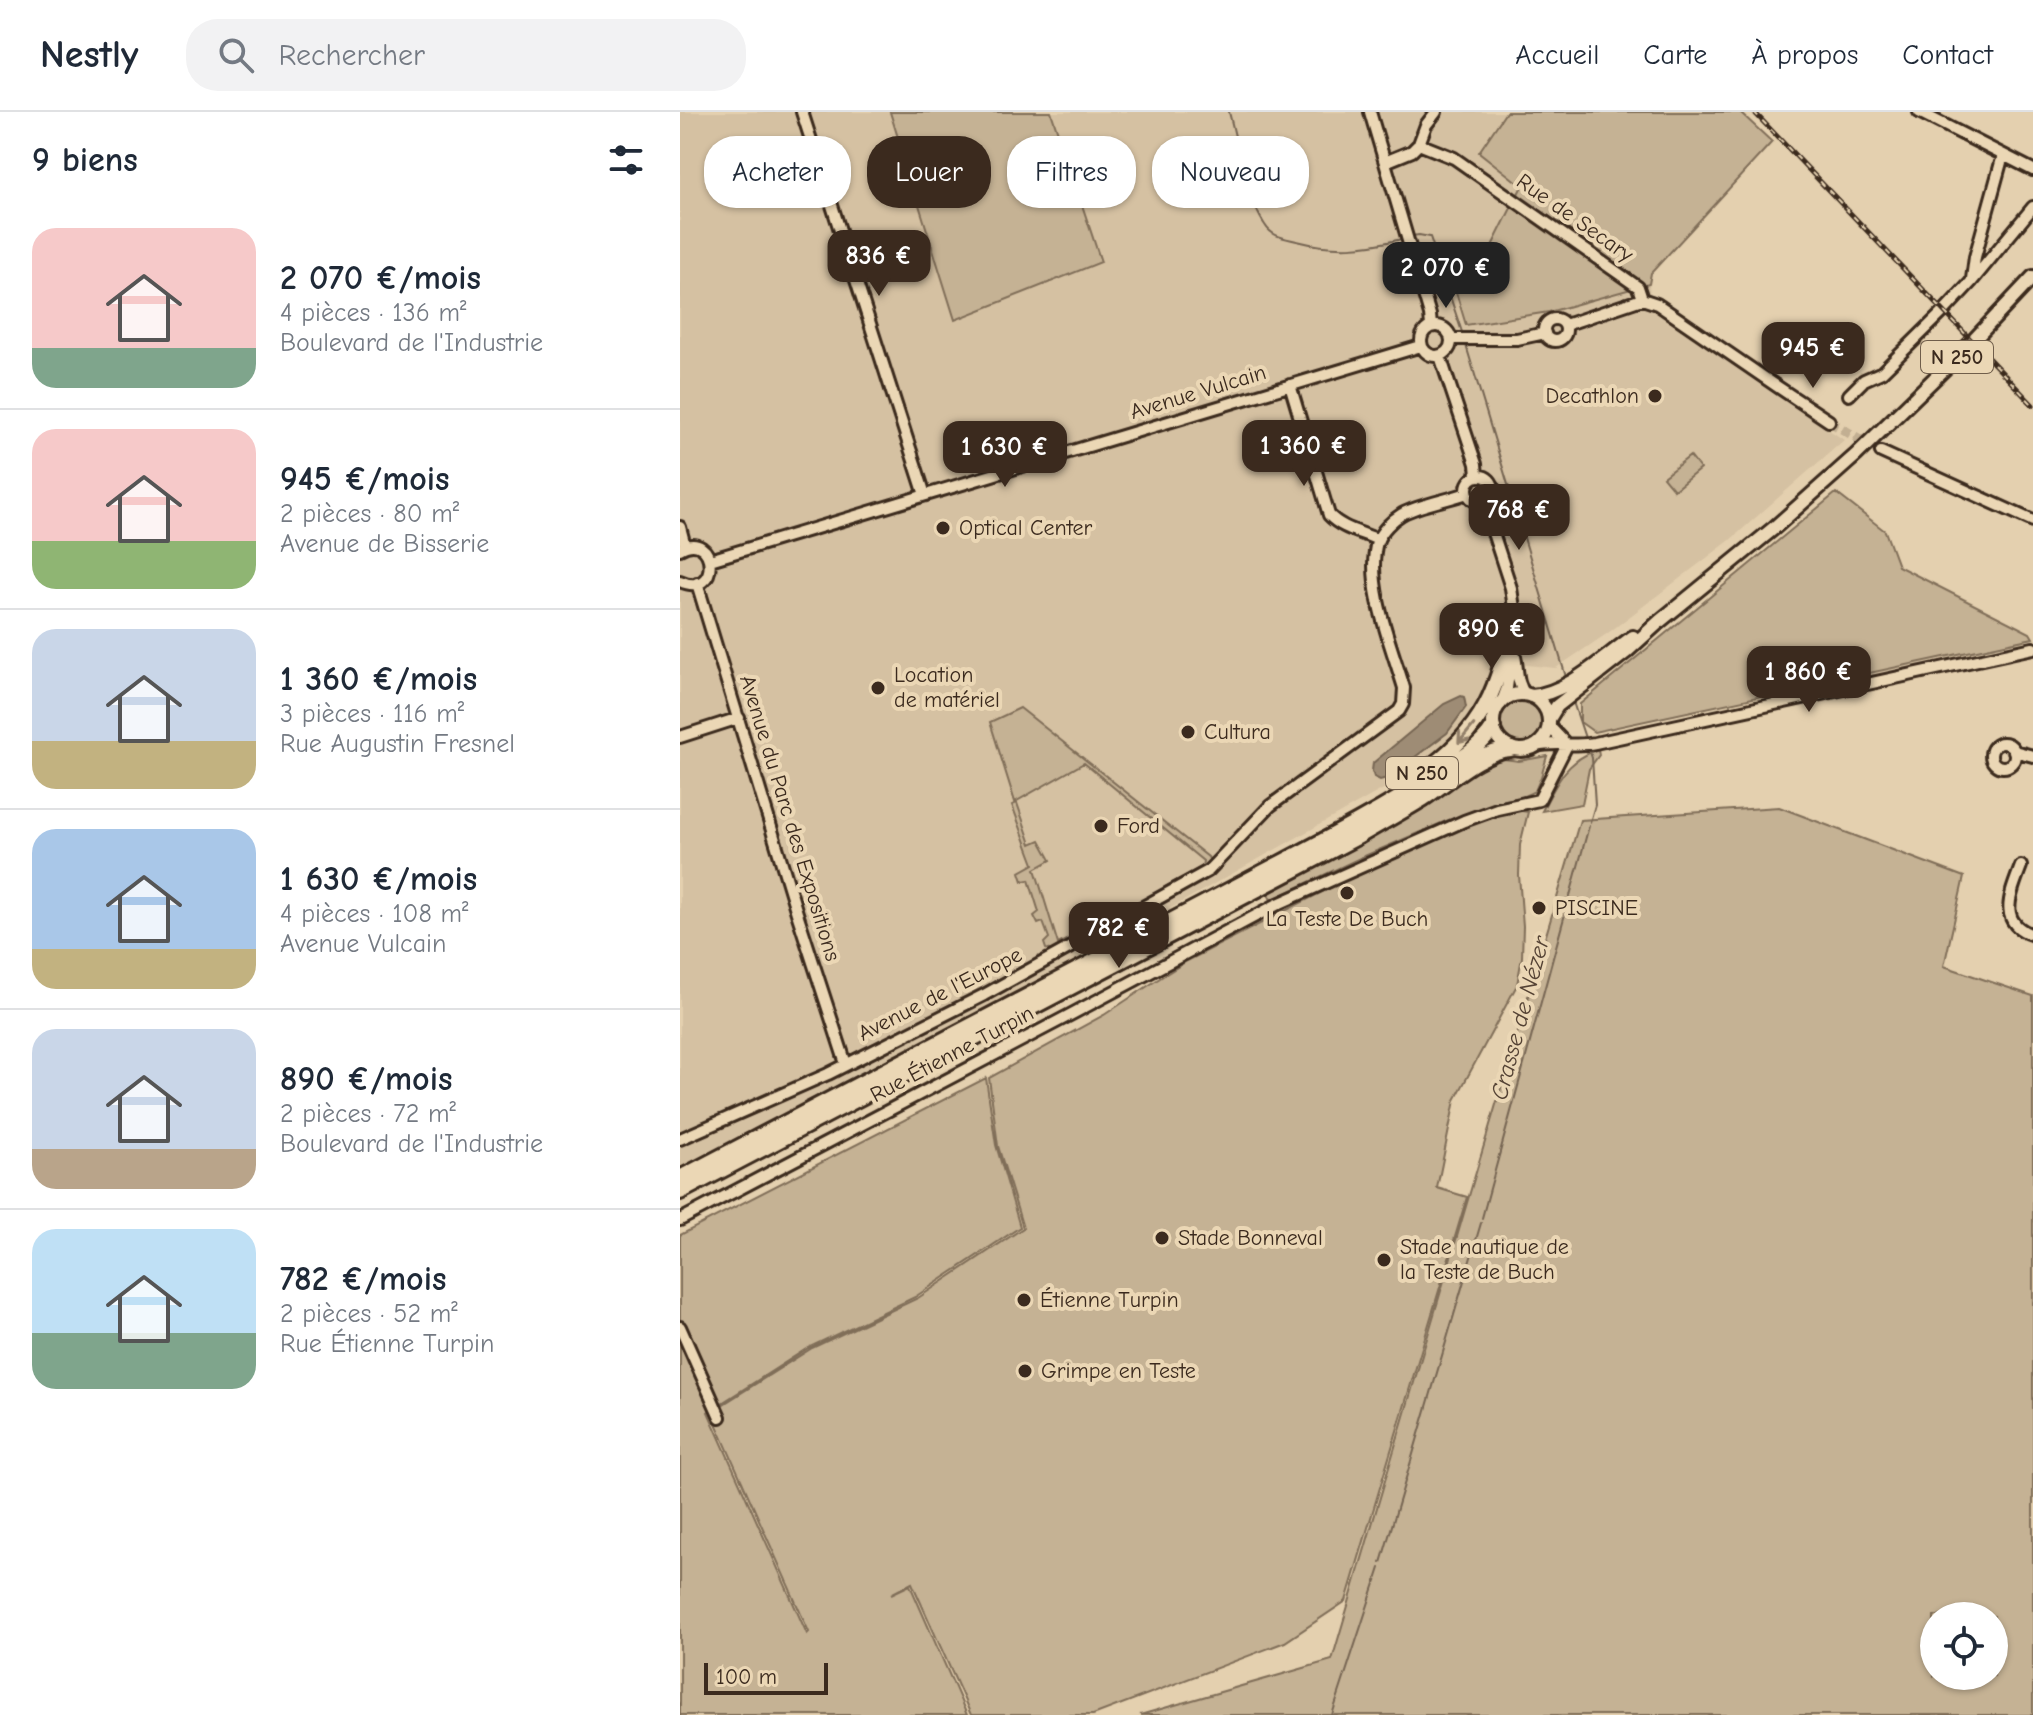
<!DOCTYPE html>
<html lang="fr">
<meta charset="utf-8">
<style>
:root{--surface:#fff;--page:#f2f2f3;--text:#1f2937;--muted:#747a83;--line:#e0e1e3;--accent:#3b2a1e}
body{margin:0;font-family:"Comic Neue",sans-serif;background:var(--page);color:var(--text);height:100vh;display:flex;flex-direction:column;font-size:30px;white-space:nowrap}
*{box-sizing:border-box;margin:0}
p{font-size:26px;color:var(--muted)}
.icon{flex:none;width:44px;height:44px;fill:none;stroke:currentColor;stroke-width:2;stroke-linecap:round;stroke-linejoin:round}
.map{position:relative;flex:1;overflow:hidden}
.side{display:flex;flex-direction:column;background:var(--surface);width:680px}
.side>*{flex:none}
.top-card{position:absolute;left:24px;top:24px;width:760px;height:72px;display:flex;gap:16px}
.buttons{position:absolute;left:1240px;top:1490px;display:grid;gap:16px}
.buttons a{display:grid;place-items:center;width:88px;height:88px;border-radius:50%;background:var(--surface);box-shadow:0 2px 6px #0004;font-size:40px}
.scale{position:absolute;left:24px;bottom:20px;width:124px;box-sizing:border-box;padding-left:8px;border:4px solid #3b2a1e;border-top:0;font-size:22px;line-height:28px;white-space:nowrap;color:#3b2a1e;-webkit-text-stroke:6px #ebd7b5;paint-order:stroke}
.price{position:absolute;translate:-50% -68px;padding:0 18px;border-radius:16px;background:var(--accent);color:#fff;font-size:26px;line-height:52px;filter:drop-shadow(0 2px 4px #0008)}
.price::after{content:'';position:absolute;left:50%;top:48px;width:24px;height:18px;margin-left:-12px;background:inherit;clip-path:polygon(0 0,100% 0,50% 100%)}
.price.on{background:#222;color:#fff}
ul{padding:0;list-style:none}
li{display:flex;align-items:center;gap:24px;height:200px;padding:0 32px}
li+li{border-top:2px solid var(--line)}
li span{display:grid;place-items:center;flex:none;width:224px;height:160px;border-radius:24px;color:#555}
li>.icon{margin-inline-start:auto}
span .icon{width:96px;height:96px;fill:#fffc;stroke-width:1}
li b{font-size:34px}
h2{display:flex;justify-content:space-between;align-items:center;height:96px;padding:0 32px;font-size:34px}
.chip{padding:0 28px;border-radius:32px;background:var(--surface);box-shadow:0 2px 6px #0004;font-size:28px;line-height:72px}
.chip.on{background:var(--accent);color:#fff}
header{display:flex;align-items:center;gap:48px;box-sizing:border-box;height:112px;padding:0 40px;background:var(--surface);border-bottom:2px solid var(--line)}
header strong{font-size:38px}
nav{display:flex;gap:44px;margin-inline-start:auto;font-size:28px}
.search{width:560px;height:72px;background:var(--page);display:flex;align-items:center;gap:20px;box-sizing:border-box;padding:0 28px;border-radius:32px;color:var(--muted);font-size:30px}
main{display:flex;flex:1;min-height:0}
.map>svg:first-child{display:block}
.built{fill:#d5c1a2}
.green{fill:#c5b294;stroke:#806e59;stroke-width:2;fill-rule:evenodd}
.water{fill:#9e8c74;stroke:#766552;stroke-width:2}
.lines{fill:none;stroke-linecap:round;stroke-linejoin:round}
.stream{stroke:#766552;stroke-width:2}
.minor-tunnel{stroke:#c2af92;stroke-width:10;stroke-dasharray:10 5;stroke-linecap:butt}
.minor-casing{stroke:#3b2a1e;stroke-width:16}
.major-casing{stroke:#3b2a1e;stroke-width:18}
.highway-casing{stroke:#3b2a1e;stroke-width:20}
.minor{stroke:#ebd7b5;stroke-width:10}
.major{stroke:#ebd7b5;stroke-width:12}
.highway{stroke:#ebd7b5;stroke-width:14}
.rail-casing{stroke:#3b2a1e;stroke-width:5}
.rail{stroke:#ebd7b5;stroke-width:2;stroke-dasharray:6;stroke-linecap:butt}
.oneway{stroke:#93806a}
.poi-dot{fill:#3b2a1e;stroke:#ebd7b5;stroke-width:3}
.labels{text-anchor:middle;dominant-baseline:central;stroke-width:8;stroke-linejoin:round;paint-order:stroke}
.shield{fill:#ebd7b5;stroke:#705e4b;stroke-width:2}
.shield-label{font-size:20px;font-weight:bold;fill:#3b2a1e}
.street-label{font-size:22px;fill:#3b2a1e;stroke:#ebd7b5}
.poi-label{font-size:22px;fill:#3b2a1e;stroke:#ebd7b5;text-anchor:start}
.water-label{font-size:24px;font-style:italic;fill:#544234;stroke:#ebd7b5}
</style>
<header>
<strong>Nestly</strong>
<div class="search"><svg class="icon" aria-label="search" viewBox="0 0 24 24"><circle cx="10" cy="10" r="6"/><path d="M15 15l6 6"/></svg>Rechercher</div>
<nav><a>Accueil</a><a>Carte</a><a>À propos</a><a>Contact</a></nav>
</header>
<main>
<section class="side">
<h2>9 biens<svg class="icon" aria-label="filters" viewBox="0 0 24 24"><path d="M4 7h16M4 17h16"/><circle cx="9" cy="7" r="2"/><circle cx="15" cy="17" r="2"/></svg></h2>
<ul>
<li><span style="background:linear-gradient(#f6c9c9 75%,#7fa58c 0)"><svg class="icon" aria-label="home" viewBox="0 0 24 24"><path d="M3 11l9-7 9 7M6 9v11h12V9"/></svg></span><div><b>2 070 €/mois</b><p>4 pièces · 136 m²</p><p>Boulevard de l'Industrie</p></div></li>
<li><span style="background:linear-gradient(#f6c9c9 70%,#8fb573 0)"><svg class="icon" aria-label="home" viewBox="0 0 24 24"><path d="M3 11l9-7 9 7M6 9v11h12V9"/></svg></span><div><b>945 €/mois</b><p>2 pièces · 80 m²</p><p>Avenue de Bisserie</p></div></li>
<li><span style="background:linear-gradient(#c9d6e8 70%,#c2b280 0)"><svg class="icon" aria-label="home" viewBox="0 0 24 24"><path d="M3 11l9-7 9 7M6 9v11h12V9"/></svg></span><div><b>1 360 €/mois</b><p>3 pièces · 116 m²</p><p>Rue Augustin Fresnel</p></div></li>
<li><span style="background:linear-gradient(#a9c7e8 75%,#c2b280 0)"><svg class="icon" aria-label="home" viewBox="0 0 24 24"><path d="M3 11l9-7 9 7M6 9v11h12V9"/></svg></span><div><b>1 630 €/mois</b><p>4 pièces · 108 m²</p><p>Avenue Vulcain</p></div></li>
<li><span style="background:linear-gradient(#c9d6e8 75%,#b9a48a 0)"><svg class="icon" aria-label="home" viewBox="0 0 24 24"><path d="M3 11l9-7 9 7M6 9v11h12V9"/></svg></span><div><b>890 €/mois</b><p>2 pièces · 72 m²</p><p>Boulevard de l'Industrie</p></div></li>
<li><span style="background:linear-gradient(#bfe0f5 65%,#7fa58c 0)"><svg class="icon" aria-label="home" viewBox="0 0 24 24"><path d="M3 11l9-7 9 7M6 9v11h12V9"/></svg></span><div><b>782 €/mois</b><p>2 pièces · 52 m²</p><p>Rue Étienne Turpin</p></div></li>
</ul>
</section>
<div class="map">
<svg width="1353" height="1603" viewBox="0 0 1353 1603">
<rect width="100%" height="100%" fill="#e4d0af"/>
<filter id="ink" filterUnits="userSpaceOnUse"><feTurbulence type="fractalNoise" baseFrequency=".0125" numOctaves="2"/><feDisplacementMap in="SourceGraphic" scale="16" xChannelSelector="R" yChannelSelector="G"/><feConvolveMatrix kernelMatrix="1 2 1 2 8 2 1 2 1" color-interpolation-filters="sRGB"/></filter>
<g filter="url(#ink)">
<!-- built -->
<path class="built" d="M 0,0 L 826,0 L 799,40 L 842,73 L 810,138 L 764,142 L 786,213 L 869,200 L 969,172 L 971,198 L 1164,328 L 1049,429 L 928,521 L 876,556 L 819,550 L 798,590 L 773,624 L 714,671 L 457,815 L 0,1056 Z"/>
<!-- green -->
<path class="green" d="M 210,0 L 371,0 L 421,150 L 275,208 Z
M 826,0 L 1060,0 L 1092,30 L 971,161 L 969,172 L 869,200 L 786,213 L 764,141 L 810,138 L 842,74 L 799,40 Z
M 1010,344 L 1020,357 L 994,378 L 983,365 Z
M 1156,381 L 1205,419 L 1218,454 L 1350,521 L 1353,526 L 914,620 L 900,610 L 900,592 Z
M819 610a22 22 0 1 1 44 0a22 22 0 1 1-44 0Z
M 340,596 L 528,745 L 530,749 L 529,754 L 486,777 L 485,775 L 522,755 L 523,749 L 404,651 L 335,690 L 310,610 Z
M 918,637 L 919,643 L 909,657 L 902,692 L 862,699 C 877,670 886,649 918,637 Z
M 867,644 L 861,665 L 855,679 L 842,685 L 825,688 L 766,709 L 680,746 L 591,788 L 586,778 L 803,653 L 824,647 L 839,649 Z
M 337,691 L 351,732 L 360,728 L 371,748 L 355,757 L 378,832 L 396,823 L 396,826 L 372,839 L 366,837 L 364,831 L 369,826 L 363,810 L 358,812 L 354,804 L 359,800 L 349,768 L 343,769 L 340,760 L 354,752 L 332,693 Z
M 1099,695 L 1284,765 L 1264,854 L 1353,884 L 1353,1603 L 460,1603 L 652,1548 L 900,708 ZM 1314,1504 L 1314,1564 L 1254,1564 L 1254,1504 Z
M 831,697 L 848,700 L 840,733 L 839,763 L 843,814 L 842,845 L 837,873 L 775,988 L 757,1076 L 787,1085 L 666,1489 L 605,1530 L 413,1603 L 291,1603 L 232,1471 L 211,1482 L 230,1473 L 287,1603 L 0,1603 L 0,1123 L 306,966 L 316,1033 L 340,1115 L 235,1185 L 128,1236 L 28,1300 L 127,1522 L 129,1520 L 31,1300 L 132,1236 L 238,1186 L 343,1116 L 318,1034 L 309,966 L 424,903 L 483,864 L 507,849 L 650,776 L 754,726 Z"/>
<!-- water -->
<path class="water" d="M 781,584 L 784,585 L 786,595 L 767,621 L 707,666 L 700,668 L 694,665 L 692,659 L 693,651 L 764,592 Z"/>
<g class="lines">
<!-- stream -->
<path class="stream" d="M 549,0 C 557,30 568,89 585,113 C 592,125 605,126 617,129 C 656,139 683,136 722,127
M 732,124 L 739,123 L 750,125 L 783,223
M 785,230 L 886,565
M 893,590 L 905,626
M 910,640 L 912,646 L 915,693 L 910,710
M 802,1106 L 909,714
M 701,1451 L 801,1111
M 652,1603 L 700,1456"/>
<!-- minor-tunnel -->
<path class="minor-tunnel" d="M 1149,309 L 1201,340"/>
<!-- minor casing -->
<g class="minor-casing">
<path id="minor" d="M 122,0 L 245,383
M 690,0 L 750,203 L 751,214
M 1239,0 L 1353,58
M 739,32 L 746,13 L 756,0
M 705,50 L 732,39 L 739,32 L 774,46 L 958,175 L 962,187
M 1292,167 L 1295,145 L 1323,43
M 962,187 L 977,192 L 1098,275 L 1149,309
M864 218a11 11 0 1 1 22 0a11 11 0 1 1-22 0Z
M 885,213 L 962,187
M741 229a15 15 0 1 1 30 0a15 15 0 1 1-30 0Z
M 771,227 L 837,227 L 865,221
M 760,244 L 796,352 L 797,364
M 610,273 L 649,403 C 662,417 681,420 698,428
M 1169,283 L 1184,268 L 1202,260 L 1264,199 L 1292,169 L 1353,95
M 1201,340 L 1353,409
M787 377a13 13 0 1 1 26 0a13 13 0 1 1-26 0Z
M 803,390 L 831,476 L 835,503
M 0,415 L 5,434
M 0,437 C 37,416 42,488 0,469
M 30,448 L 741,234
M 17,471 L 117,801 L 166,952
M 835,544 C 838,557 836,572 846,583
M 821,592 L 827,576 L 834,523
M 868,613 L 887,633
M 0,625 L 59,606
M1311 643a12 12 0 1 1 24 0a12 12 0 1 1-24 0Z
M 856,634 C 876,629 894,635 915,631 L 1353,536
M 1334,639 L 1353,644
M 1341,754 C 1331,781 1316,811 1353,823
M 0,1027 L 148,962 L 304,883 L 528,759 L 590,694 L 719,599 L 723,592 L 724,576 C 712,535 685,472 697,430 C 701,419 712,408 722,402 C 738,393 768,388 787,381
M 0,1108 L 388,904 L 598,792 L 784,709 L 817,697 L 859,688 L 887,633
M 0,1215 L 40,1305"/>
</g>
<!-- major casing -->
<g class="major-casing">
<path id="major" d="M813 610a28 28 0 1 1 56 0a28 28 0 1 1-56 0Z
M 851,584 C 887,582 924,545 953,525
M 869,607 L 877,594 L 946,540 L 980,509 L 1094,416 L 1176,343 L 1292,230 L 1353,165"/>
</g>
<!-- highway casing -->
<g class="highway-casing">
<path id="highway" d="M 737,665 C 808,614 816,581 835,499
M 0,1066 C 193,965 386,865 578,763 C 639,731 700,700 757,662 C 777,649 800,637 813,616
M 0,1080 L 679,724 C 701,711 723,699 744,686 C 768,670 803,638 831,637"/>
</g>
<!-- minor -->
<use href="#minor" class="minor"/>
<!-- major -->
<use href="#major" class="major"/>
<!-- highway -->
<use href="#highway" class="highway"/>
<!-- rail casing -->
<g class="rail-casing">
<path id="rail" d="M 1074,0 L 1353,293"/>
</g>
<!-- rail -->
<use href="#rail" class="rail"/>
</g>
<!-- one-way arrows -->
<defs><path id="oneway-shaft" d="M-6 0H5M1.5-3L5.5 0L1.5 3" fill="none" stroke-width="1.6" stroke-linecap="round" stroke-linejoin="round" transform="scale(2)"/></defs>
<use class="oneway" href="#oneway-shaft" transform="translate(786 622) rotate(130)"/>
</g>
<!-- markers -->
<g class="poi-dot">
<circle cx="975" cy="284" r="8"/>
<circle cx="263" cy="416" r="8"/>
<circle cx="198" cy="576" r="8"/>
<circle cx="508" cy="620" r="8"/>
<circle cx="421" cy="714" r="8"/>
<circle cx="667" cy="781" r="8"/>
<circle cx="859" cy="796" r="8"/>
<circle cx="482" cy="1126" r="8"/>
<circle cx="704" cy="1148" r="8"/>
<circle cx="344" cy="1188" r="8"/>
<circle cx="345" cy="1259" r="8"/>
</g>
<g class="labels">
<!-- shield labels -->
<g class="shield">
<rect x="1241" y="229" width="72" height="32" rx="6"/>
<rect x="706" y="645" width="72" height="32" rx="6"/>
</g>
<g class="shield-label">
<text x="1277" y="245">N 250</text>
<text x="742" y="661">N 250</text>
</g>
<!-- street labels -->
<g class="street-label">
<text transform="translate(895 106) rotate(35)">Rue de Secary</text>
<text transform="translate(518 280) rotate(-17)">Avenue Vulcain</text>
<text transform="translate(110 706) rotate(73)">Avenue du Parc des Expositions</text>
<text transform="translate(260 882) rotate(-27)">Avenue de l'Europe</text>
<text transform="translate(272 942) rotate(-28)">Rue Étienne Turpin</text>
</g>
<!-- poi labels -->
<g class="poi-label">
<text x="959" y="284" text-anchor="end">Decathlon</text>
<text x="279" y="416">Optical Center</text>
<text x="214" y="563">Location<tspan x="214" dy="25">de matériel</tspan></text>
<text x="524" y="620">Cultura</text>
<text x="437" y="714">Ford</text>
<text x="875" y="796">PISCINE</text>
<text x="667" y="807" text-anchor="middle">La Teste De Buch</text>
<text x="498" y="1126">Stade Bonneval</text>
<text x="720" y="1135">Stade nautique de<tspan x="720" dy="25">la Teste de Buch</tspan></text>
<text x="360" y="1188">Étienne Turpin</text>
<text x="361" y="1259">Grimpe en Teste</text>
</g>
<!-- water labels -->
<g class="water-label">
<text transform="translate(840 906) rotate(-75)">Crasse de Nézer</text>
</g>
</g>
</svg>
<div class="buttons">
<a><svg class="icon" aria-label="locate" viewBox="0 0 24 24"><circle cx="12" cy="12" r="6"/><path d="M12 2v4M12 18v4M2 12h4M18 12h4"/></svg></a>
</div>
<div class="scale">100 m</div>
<b class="price" style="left:199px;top:186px">836 €</b>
<b class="price on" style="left:766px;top:198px">2 070 €</b>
<b class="price" style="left:1133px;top:278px">945 €</b>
<b class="price" style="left:624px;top:376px">1 360 €</b>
<b class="price" style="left:325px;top:377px">1 630 €</b>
<b class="price" style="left:839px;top:440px">768 €</b>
<b class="price" style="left:812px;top:559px">890 €</b>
<b class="price" style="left:1129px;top:602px">1 860 €</b>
<b class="price" style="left:439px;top:858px">782 €</b>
<div class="top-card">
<a class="chip">Acheter</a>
<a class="chip on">Louer</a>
<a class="chip">Filtres</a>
<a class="chip">Nouveau</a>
</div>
</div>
</main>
